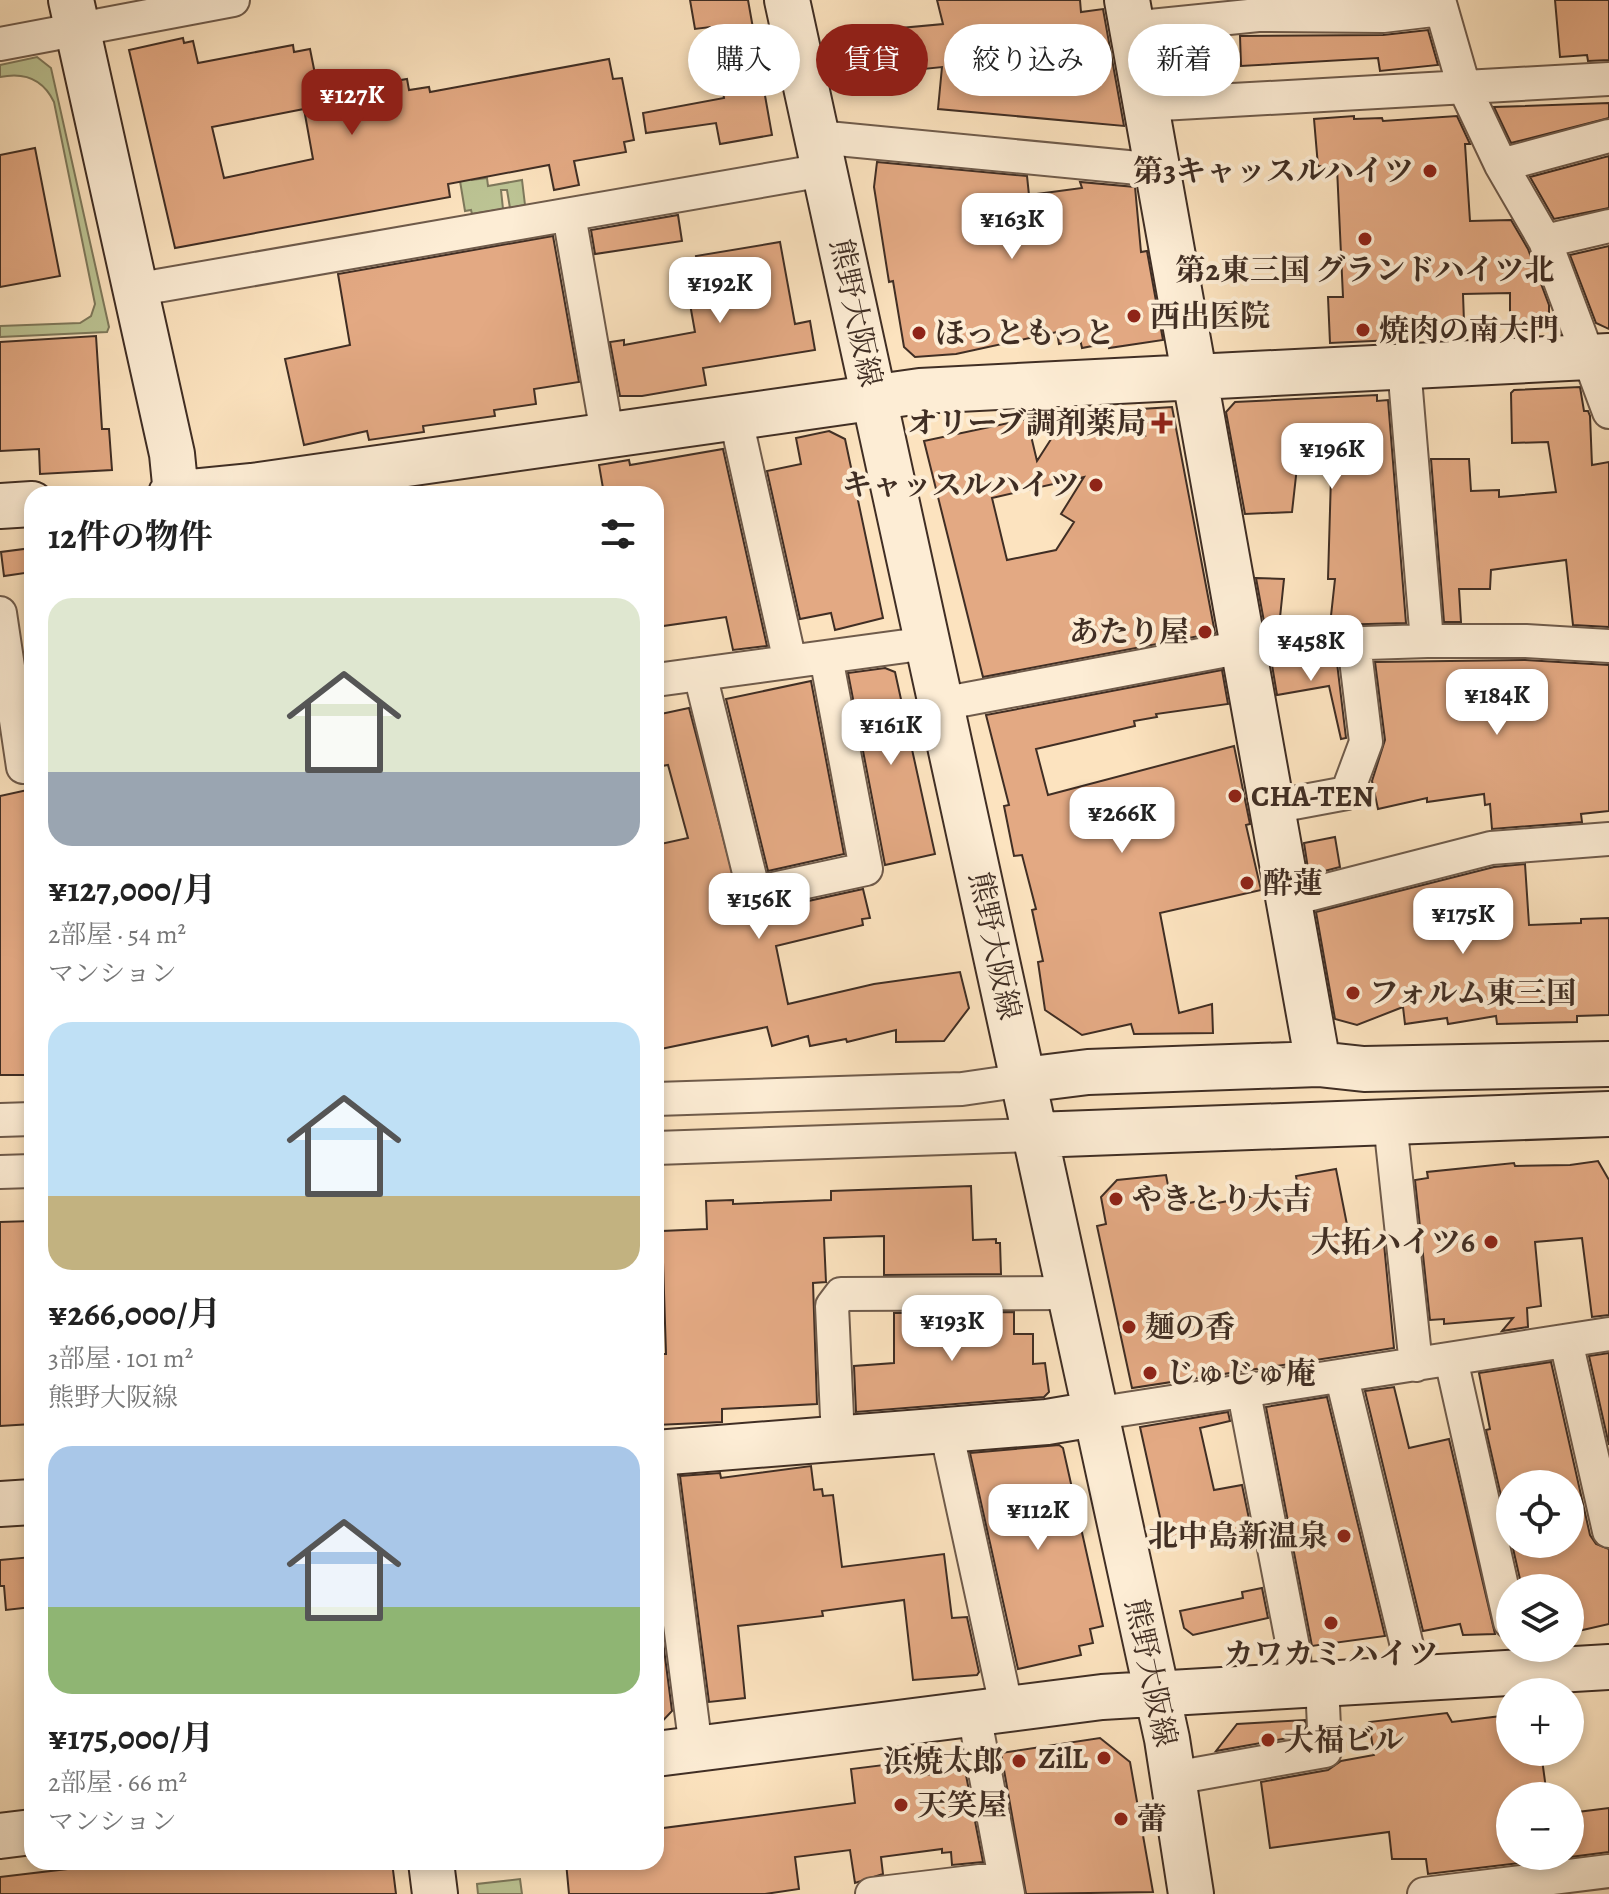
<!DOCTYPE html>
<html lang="ja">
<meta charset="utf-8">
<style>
:root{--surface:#fff;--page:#f6f6f6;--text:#222;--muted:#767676;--accent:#8f2418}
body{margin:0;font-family:Alegreya,"Noto Serif JP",serif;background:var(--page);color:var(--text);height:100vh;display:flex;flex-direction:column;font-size:30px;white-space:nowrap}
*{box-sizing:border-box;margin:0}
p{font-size:26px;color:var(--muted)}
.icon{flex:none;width:44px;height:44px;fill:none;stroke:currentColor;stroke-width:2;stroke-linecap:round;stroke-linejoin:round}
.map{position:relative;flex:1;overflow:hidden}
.side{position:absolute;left:24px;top:486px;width:640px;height:1384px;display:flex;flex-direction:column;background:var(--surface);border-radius:24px;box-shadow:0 4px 12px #0003}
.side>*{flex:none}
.top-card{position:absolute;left:688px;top:24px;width:760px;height:72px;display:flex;gap:16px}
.tools{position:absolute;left:1496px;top:1470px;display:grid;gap:16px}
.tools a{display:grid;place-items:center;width:88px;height:88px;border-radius:50%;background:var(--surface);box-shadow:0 4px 12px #0003;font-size:40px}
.price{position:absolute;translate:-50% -68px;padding:0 18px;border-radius:16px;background:#fff;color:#222;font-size:26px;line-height:52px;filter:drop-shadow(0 2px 4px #0008)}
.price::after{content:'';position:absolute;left:50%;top:48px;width:24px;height:18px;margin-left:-12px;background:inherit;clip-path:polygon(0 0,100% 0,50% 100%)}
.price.active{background:var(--accent);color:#fff}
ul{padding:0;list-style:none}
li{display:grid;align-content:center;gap:16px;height:424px;padding:0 24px}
li span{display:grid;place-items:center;height:248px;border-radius:24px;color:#555}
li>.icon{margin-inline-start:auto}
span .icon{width:144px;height:144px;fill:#fffc;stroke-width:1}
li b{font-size:34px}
h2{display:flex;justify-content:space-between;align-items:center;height:96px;padding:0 24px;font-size:34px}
.pill{padding:0 28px;border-radius:36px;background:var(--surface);box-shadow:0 4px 12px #0003;font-size:28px;line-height:72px}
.pill.active{background:var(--accent);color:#fff}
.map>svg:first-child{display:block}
.green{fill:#bcc494;stroke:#7e795c;stroke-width:2}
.building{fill:#e3a983;stroke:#402e24;stroke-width:2;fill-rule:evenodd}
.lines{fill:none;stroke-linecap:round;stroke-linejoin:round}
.street-casing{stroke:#6f5b4b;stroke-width:36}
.secondary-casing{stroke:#402e24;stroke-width:48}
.street{stroke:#fdedd5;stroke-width:32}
.secondary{stroke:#fdedd5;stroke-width:44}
.poi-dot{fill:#8f2418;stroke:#fdedd5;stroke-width:3}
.labels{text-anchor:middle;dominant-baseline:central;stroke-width:8;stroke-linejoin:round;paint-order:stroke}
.poi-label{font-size:30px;font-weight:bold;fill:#402e24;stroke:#fdedd5;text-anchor:start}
.street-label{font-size:30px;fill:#402e24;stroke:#fdedd5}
</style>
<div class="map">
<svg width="1609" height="1894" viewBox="0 0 1609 1894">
<rect width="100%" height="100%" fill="#fce3bf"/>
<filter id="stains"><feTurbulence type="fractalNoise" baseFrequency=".0025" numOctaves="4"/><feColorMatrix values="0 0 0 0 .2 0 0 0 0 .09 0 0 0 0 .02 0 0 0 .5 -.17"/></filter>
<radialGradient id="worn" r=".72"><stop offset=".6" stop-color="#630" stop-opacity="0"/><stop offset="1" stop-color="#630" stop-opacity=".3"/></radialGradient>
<!-- green -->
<path class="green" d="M 37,57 L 51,68 L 109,327 L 107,332 L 0,337 L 0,326 L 80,323 L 91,316 L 95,304 L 54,102 C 43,79 24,72 0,77 L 0,65 Z
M 471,173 L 472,180 L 487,178 L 488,186 L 522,180 L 525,205 L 510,208 L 507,190 L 501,190 L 503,209 L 472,214 L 471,210 L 465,211 L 459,175 Z
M 520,1879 L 522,1894 L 478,1894 L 477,1884 Z"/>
<!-- building -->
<path class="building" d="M 690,0 L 748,0 L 772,135 L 720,144 L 716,123 L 646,133 L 643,113 L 724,98 L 715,39 L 712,40 L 710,27 L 695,29 Z
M 937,0 L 1080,0 L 1081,12 L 1103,9 L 1124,126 L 938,109 L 942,67 L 894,72 L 890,29 L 943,24 Z
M 1555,0 L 1609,0 L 1609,60 L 1588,61 L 1587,55 L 1560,57 Z
M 1428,30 L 1438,65 L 1380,71 L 1378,58 L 1241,66 L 1240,36 L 1383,35 Z
M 183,38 L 184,43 L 193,41 L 198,63 L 293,45 L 294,52 L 310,49 L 319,94 L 407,79 L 409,90 L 429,87 L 430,92 L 609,59 L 613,79 L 622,78 L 634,140 L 624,142 L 626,152 L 574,161 L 579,185 L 554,190 L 549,165 L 448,184 L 450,197 L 175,248 L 129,50 ZM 304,109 L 313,159 L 224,178 L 212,127 Z
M 1193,41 L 1195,79 L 1167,80 L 1161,44 Z
M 1609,103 L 1609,118 L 1511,143 L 1494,107 Z
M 1354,116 L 1354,119 L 1382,118 L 1383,121 L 1457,116 L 1470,144 L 1465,144 L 1470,221 L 1511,220 L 1528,249 L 1549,305 L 1549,329 L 1510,330 L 1510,293 L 1463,294 L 1464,322 L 1394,325 L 1394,340 L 1330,343 L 1328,297 L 1343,297 L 1337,168 L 1318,166 L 1314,119 Z
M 35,148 L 60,276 L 0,287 L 0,155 Z
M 1609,156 L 1609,208 L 1554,219 L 1530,177 Z
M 877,162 L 1027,176 L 1029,195 L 1082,188 L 1080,182 L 1135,187 L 1141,252 L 1147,251 L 1163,340 L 1109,348 L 1108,343 L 1082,348 L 1080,339 L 1059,344 L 1057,332 L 956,354 L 915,357 L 904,347 L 893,281 L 889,282 L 874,187 Z
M 678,215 L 682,241 L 595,254 L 591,230 Z
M 553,236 L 579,382 L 534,389 L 536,404 L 494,410 L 495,416 L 423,426 L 424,432 L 369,440 L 367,431 L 304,445 L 285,359 L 350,345 L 338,274 Z
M 780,242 L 795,324 L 810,321 L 815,350 L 703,368 L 706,385 L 642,396 L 620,396 L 610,342 L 624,340 L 624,345 L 695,332 L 690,304 L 699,272 L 696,256 Z
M 1609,246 L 1609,329 L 1596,323 L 1570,255 Z
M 96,336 L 102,429 L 109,429 L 112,470 L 40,474 L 39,449 L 0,451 L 0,342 Z
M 1580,387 L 1584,411 L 1588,411 L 1590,416 L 1592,465 L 1609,462 L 1609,627 L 1573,625 L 1566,560 L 1491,570 L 1490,589 L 1459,589 L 1461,622 L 1444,622 L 1431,459 L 1469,459 L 1471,491 L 1499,490 L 1499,497 L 1556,492 L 1548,442 L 1512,443 L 1511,393 L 1514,390 Z
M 1377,395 L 1377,401 L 1388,400 L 1406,623 L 1330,625 L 1335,579 L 1328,579 L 1332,442 L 1300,440 L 1292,512 L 1245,514 L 1226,412 L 1235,402 Z
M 1172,407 L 1215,633 L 983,677 L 924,441 L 1027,419 L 1037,461 L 1062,422 L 1067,425 L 1071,418 L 1081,424 L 1088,413 L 1098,418 L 1102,412 L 1109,417 L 1111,413 L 1145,435 L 1141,409 ZM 1084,477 L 1061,514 L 1074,522 L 1056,550 L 1007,560 L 992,498 Z
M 829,431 L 845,439 L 883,618 L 835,630 L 831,613 L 800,619 L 767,471 L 801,464 L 796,438 Z
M 723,449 L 767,646 L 733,650 L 726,617 L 663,626 L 656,576 L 656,494 L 604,494 L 599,465 L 629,460 L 630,465 Z
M 32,548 L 32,572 L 4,576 L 1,552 Z
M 1256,578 L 1284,579 L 1279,627 L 1265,627 Z
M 1525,660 L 1609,665 L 1609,811 L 1581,814 L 1582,822 L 1492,829 L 1490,804 L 1485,805 L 1484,794 L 1427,802 L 1427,798 L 1378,809 L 1372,781 L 1385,740 L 1375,662 Z
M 1337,663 L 1346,738 L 1341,739 L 1329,686 L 1277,695 L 1272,665 Z
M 885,668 L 895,672 L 935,854 L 885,865 L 848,673 Z
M 1222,670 L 1228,704 L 1156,714 L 1157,717 L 1134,721 L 1135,726 L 1036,749 L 1048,795 L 1234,746 L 1250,824 L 1246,825 L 1261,890 L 1160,913 L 1179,1013 L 1212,1004 L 1213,1033 L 1134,1034 L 1131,1024 L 1082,1035 L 1045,1010 L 1038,962 L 1043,961 L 1032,910 L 1036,909 L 1022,855 L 1014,856 L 1004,806 L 1009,805 L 986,715 Z
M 811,681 L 844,854 L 768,871 L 726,699 Z
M 689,708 L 741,906 L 758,912 L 863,889 L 870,918 L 862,919 L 863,925 L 776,946 L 788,1004 L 874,984 L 960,972 L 969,1008 L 944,1041 L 896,1042 L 896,1030 L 847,1042 L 846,1039 L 810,1046 L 808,1036 L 772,1046 L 767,1027 L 656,1050 L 656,845 L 688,838 L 668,765 L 656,767 L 656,715 Z
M 32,789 L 32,1075 L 0,1075 L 0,796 Z
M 1335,837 L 1340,867 L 1309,875 L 1304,843 Z
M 1525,864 L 1529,925 L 1581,923 L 1581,919 L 1609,918 L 1609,1015 L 1577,1016 L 1577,1022 L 1497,1024 L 1496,1016 L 1448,1024 L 1447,1018 L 1405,1024 L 1403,1007 L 1357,1025 L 1335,1019 L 1316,912 L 1494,867 Z
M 1598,1161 L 1609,1180 L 1609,1315 L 1592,1317 L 1582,1238 L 1535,1242 L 1541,1306 L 1527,1308 L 1528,1327 L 1502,1331 L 1513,1318 L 1444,1324 L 1444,1319 L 1430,1320 L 1415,1180 L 1428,1178 L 1427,1172 L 1514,1163 L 1515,1166 L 1570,1165 Z
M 1336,1169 L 1352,1250 L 1384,1244 L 1394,1348 L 1132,1388 L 1097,1226 L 1106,1224 L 1101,1197 L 1117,1180 L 1166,1175 L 1172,1206 L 1211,1199 L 1212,1204 L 1298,1188 L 1296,1176 Z
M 971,1186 L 973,1240 L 996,1239 L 996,1243 L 1000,1243 L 1001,1274 L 884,1275 L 884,1236 L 824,1238 L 826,1282 L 813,1283 L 817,1404 L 722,1409 L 722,1422 L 656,1425 L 656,1354 L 666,1354 L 662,1231 L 707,1229 L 706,1201 L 733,1200 L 733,1204 L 831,1200 L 831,1191 Z
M 32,1221 L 32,1424 L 0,1426 L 0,1222 Z
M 1014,1312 L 1014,1334 L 1033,1334 L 1033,1364 L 1045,1363 L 1049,1392 L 1044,1397 L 856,1412 L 854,1366 L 894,1363 L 894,1313 Z
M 1609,1353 L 1609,1445 L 1589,1356 Z
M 1551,1362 L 1590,1535 L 1596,1544 L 1609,1549 L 1609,1624 L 1574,1632 L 1570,1588 L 1522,1588 L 1512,1544 L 1570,1544 L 1570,1484 L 1510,1484 L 1510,1535 L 1486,1430 L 1490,1429 L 1479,1373 Z
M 1394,1387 L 1409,1448 L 1449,1439 L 1495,1634 L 1463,1635 L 1460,1624 L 1423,1631 L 1365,1391 Z
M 1327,1397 L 1385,1636 L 1312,1646 L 1266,1407 Z
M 1228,1412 L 1230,1421 L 1200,1428 L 1214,1490 L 1242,1485 L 1254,1543 L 1230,1547 L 1226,1527 L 1165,1540 L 1140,1427 Z
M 1059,1445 L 1063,1448 L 1103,1626 L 1090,1629 L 1093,1643 L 1079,1646 L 1081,1655 L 1018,1669 L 970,1453 Z
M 811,1466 L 814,1490 L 822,1489 L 823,1496 L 833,1495 L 842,1567 L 944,1554 L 952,1618 L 967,1617 L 979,1672 L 977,1675 L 913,1680 L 904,1600 L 822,1611 L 823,1616 L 738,1626 L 745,1698 L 709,1702 L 680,1476 L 720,1473 L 721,1478 Z
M 32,1557 L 32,1607 L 6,1610 L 4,1586 L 0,1586 L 0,1560 Z
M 656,1587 L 672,1711 L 656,1728 Z
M 1262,1588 L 1268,1618 L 1193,1635 L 1184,1628 L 1180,1611 L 1243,1598 L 1242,1592 Z
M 1447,1713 L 1452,1722 L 1510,1715 L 1510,1752 L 1541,1752 L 1547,1796 L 1510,1796 L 1510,1856 L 1553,1859 L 1428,1874 L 1426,1859 L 1392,1859 L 1389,1832 L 1270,1848 L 1261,1782 L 1328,1770 L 1341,1761 L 1374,1755 L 1369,1722 Z
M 1305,1720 L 1305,1735 L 1216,1751 L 1237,1724 Z
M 1100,1738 L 1130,1762 L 1153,1892 L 1026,1894 L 1001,1753 Z
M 916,1761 L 917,1776 L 965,1770 L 983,1862 L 952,1865 L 951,1852 L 942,1853 L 942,1849 L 881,1857 L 883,1874 L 855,1883 L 850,1850 L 795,1857 L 799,1889 L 765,1894 L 569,1894 L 566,1862 L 656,1862 L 656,1829 L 855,1803 L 851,1769 Z
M 1609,1808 L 1609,1852 L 1570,1857 L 1570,1813 Z
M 85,1862 L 392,1862 L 396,1894 L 0,1894 L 0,1877 L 67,1869 L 67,1864 Z"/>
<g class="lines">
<!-- street casing -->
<g class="street-casing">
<path id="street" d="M 1439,0 L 1464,87 L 1501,165 L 1545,241 L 1609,412
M 1131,28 L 1258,15 L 1383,16 L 1441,9
M 0,44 L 233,0
M 1143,105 L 1609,79
M 817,137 L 1159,170
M 1501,165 L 1609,136
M 569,215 L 607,433
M 1545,241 L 1609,226
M 134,290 L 824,170
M 1404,366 L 1427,641
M 735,415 L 790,662
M 0,613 L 23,767
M 700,674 L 754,893 L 866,869 L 826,657
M 656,680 L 928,643
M 941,704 L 1243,647 L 1427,641 L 1526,641 L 1609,646
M 1272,807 L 1347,793 L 1366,742 L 1354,643
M 1288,900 L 1491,848 L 1609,839
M 656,1099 L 962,1089 L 1024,1080
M 0,1120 L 32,1119
M 1390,1122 L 1416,1365
M 656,1148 L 1035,1135
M 0,1172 L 32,1171
M 1566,1341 L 1609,1531
M 1451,1359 L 1510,1622
M 1342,1378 L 1407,1646 L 1408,1677
M 1244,1393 L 1294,1652 L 1295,1683
M 1094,1414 L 1609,1334
M 946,1430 L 1007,1710
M 838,1439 L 832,1306 L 841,1294 L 1068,1293
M 658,1453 L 696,1749
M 974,1714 L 1008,1894
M 1174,1778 L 1325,1751 L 1322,1682
M 872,1894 L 1005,1878
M 1424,1894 L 1609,1871"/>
</g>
<!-- secondary casing -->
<g class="secondary-casing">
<path id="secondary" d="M 71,0 L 172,454 L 176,494
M 787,0 L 1167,1739 L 1191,1894
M 1127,0 L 1318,1064
M 171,494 L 252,486 L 920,391 L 1609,356
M 0,506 L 32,504
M 1024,1080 L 1088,1072 L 1318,1064 L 1364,1069 L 1609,1064
M 1035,1135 L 1609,1114
M 656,1453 L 1047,1422 L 1094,1414
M 0,1504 L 32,1502
M 656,1754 L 1102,1697 L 1609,1667
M 0,1836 L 32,1832
M 431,1862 L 435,1894"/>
</g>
<!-- street -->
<use href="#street" class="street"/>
<!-- secondary -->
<use href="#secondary" class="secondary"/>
</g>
<!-- markers -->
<g class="poi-dot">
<circle cx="1430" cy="171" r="8"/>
<circle cx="1365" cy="239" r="8"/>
<circle cx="1134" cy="316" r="8"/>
<circle cx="1363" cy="330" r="8"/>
<circle cx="919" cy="333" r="8"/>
<path d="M1158 411h8v8h8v8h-8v8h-8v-8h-8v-8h8z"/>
<circle cx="1096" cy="485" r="8"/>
<circle cx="1205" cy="632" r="8"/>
<circle cx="1235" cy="796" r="8"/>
<circle cx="1247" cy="883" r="8"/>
<circle cx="1353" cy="993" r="8"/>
<circle cx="1116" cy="1199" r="8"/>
<circle cx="1491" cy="1242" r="8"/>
<circle cx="1129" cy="1327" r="8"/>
<circle cx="1150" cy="1373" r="8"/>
<circle cx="1344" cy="1536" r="8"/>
<circle cx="1331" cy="1623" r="8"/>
<circle cx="1268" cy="1740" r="8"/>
<circle cx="1104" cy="1758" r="8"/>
<circle cx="1019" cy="1761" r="8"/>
<circle cx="901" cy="1805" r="8"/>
<circle cx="1121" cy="1819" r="8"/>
</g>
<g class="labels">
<!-- poi labels -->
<g class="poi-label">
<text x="1414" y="171" text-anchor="end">第3キャッスルハイツ</text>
<text x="1365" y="270" text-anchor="middle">第2東三国 グランドハイツ北</text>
<text x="1150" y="316">西出医院</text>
<text x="1379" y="330">焼肉の南大門</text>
<text x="935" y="333">ほっともっと</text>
<text x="1146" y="423" text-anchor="end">オリーブ調剤薬局</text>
<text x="1080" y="485" text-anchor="end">キャッスルハイツ</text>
<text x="1189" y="632" text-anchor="end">あたり屋</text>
<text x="1251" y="796">CHA-TEN</text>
<text x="1263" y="883">酔蓮</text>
<text x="1369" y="993">フォルム東三国</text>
<text x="1132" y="1199">やきとり大吉</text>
<text x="1475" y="1242" text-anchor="end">大拓ハイツ6</text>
<text x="1145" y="1327">麺の香</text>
<text x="1166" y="1373">じゅじゅ庵</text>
<text x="1328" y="1536" text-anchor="end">北中島新温泉</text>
<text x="1331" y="1654" text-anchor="middle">カワカミ ハイツ</text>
<text x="1284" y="1740">大福ビル</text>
<text x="1088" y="1758" text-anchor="end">ZilL</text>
<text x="1003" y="1761" text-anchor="end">浜焼太郎</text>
<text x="917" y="1805">天笑屋</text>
<text x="1137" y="1819">蕾</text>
</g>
<!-- street labels -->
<g class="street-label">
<text transform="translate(856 313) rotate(78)">熊野大阪線</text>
<text transform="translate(995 946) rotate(78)">熊野大阪線</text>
<text transform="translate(1151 1673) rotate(78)">熊野大阪線</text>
</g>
</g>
<rect width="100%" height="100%" filter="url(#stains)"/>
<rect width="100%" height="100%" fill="url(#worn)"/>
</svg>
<div class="tools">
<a><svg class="icon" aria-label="locate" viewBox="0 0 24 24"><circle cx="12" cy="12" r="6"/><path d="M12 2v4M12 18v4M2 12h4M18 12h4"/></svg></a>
<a><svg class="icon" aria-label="layers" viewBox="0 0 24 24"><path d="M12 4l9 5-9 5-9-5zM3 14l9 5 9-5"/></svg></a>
<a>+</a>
<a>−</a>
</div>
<b class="price active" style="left:352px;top:137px">¥127K</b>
<b class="price" style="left:1012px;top:261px">¥163K</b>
<b class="price" style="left:720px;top:325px">¥192K</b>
<b class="price" style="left:1332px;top:491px">¥196K</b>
<b class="price" style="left:1311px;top:683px">¥458K</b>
<b class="price" style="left:1497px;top:737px">¥184K</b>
<b class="price" style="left:891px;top:767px">¥161K</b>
<b class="price" style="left:1122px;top:855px">¥266K</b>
<b class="price" style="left:759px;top:941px">¥156K</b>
<b class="price" style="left:1463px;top:956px">¥175K</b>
<b class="price" style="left:952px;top:1363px">¥193K</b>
<b class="price" style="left:1038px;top:1552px">¥112K</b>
<div class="top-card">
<a class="pill">購入</a>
<a class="pill active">賃貸</a>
<a class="pill">絞り込み</a>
<a class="pill">新着</a>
</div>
<section class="side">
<h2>12件の物件<svg class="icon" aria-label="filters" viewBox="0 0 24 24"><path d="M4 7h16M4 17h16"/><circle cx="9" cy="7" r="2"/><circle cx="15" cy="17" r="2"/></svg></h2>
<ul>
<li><span style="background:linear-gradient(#dfe7d0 70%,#9aa5b1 0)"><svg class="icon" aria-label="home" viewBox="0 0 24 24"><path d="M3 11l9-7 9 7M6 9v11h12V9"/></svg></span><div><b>¥127,000/月</b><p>2部屋 · 54 m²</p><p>マンション</p></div></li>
<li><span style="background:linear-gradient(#bfe0f5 70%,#c2b280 0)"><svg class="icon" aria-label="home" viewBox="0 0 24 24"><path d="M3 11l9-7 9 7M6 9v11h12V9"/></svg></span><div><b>¥266,000/月</b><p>3部屋 · 101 m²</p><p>熊野大阪線</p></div></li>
<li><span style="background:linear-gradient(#a9c7e8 65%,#8fb573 0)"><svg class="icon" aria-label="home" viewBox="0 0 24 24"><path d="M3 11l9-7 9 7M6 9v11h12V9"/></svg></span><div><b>¥175,000/月</b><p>2部屋 · 66 m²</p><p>マンション</p></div></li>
</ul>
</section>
</div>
